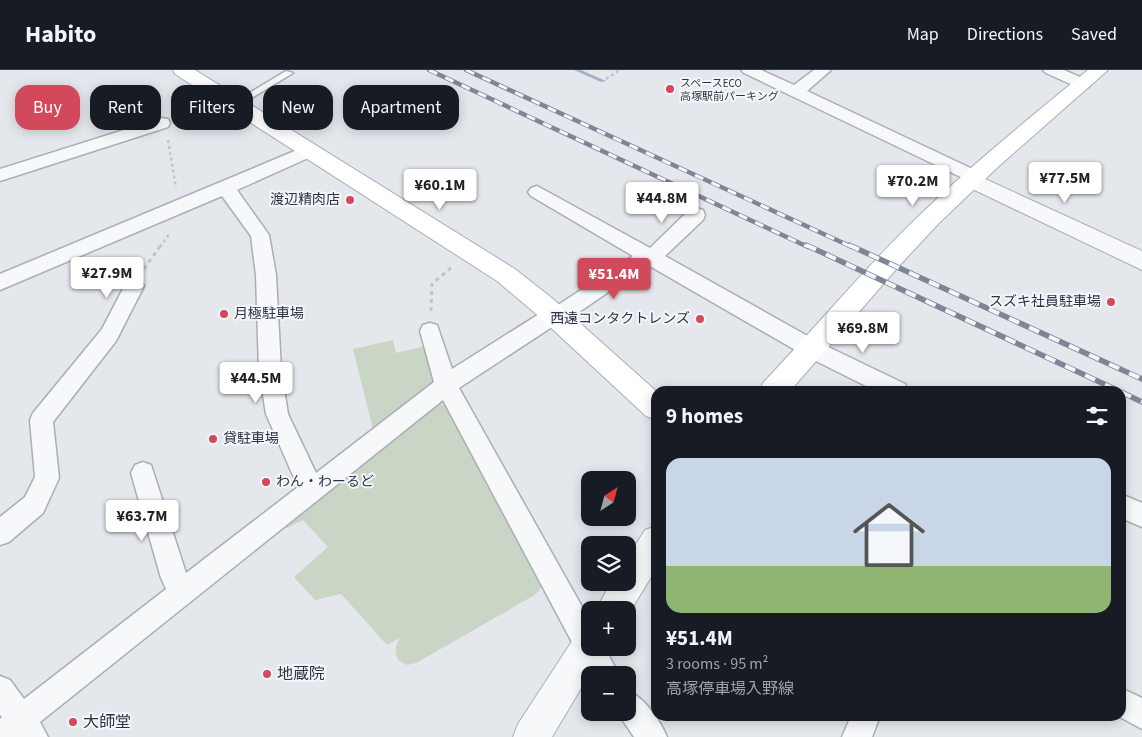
<!DOCTYPE html>
<meta charset="utf-8">
<style>
:root{--surface:#171b24;--page:#242831;--text:#f1f3f6;--muted:#9ea1a6;--line:#363941;--accent:#d1495b}
body{margin:0;font-family:"Source Sans 3","Noto Sans JP",sans-serif;background:var(--page);color:var(--text);height:100vh;display:flex;flex-direction:column;font-size:19px;white-space:nowrap}
*{box-sizing:border-box;margin:0}
p{font-size:16px;color:var(--muted)}
.icon{flex:none;width:28px;height:28px;fill:none;stroke:currentColor;stroke-width:2;stroke-linecap:round;stroke-linejoin:round}
.map{position:relative;flex:1;overflow:hidden}
.panel{position:absolute;left:651px;top:316px;width:475px;height:335px;display:flex;flex-direction:column;background:var(--surface);border-radius:15px;box-shadow:0 2px 12px #0003}
.panel>*{flex:none}
.banner{position:absolute;left:15px;top:15px;width:475px;height:45px;display:flex;gap:10px}
.needle{width:32px;rotate:36deg}
.tools{position:absolute;left:581px;top:401px;display:grid;gap:10px}
.tools a{display:grid;place-items:center;width:55px;height:55px;border-radius:10px;background:var(--surface);box-shadow:0 2px 12px #0003;font-size:25px}
.price{position:absolute;translate:-50% -42px;padding:0 11px;border-radius:5px;background:#fff;color:#222;font-size:16px;line-height:32px;filter:drop-shadow(0 1px 2px #0008)}
.price::after{content:'';position:absolute;left:50%;top:30px;width:15px;height:11px;margin-left:-8px;background:inherit;clip-path:polygon(0 0,100% 0,50% 100%)}
.price.selected{background:var(--accent);color:#fff}
ul{padding:0;list-style:none}
li{display:grid;align-content:center;gap:10px;height:265px;padding:0 15px}
li span{display:grid;place-items:center;height:155px;border-radius:15px;color:#555}
li>.icon{margin-inline-start:auto}
span .icon{width:90px;height:90px;fill:#fffc;stroke-width:1}
li b{font-size:21px}
h2{display:flex;justify-content:space-between;align-items:center;height:60px;padding:0 15px;font-size:21px}
.tag{padding:0 18px;border-radius:15px;background:var(--surface);box-shadow:0 2px 12px #0003;font-size:18px;line-height:45px}
.tag.selected{background:var(--accent);color:#fff}
header{display:flex;align-items:center;gap:30px;box-sizing:border-box;height:70px;padding:0 25px;background:var(--surface);border-bottom:1px solid var(--line)}
header strong{font-size:24px}
nav{display:flex;gap:28px;margin-inline-start:auto;font-size:18px}
.map>svg:first-child{display:block}
.green{fill:#c9d6c5}
.lines{fill:none;stroke-linecap:round;stroke-linejoin:round}
.stream{fill:#9fb4cc;fill-rule:evenodd}
.service-casing{stroke:#a9aeb7;stroke-width:3}
.minor-casing{stroke:#a9aeb7;stroke-width:3}
.tertiary-casing{stroke:#a9aeb7;stroke-width:2}
.secondary-casing{stroke:#a9aeb7;stroke-width:2}
.path-far1{stroke:#c2c5cb;stroke-width:2.5;stroke-dasharray:3 3;stroke-linecap:butt}
.path{stroke:#c2c5cb;stroke-width:3;stroke-dasharray:4 4;stroke-linecap:butt}
.service{fill:#f7f8fa;fill-rule:evenodd}
.minor{fill:#f7f8fa;fill-rule:evenodd}
.tertiary{fill:#f7f8fa;fill-rule:evenodd}
.secondary{fill:#fff;fill-rule:evenodd}
.rail-far1-casing{stroke:#7d8696;stroke-width:4.5}
.rail-casing{stroke:#7d8696;stroke-width:5.5}
.rail-far1{stroke:#f4f6f9;stroke-width:3;stroke-dasharray:9;stroke-linecap:butt}
.rail{stroke:#f4f6f9;stroke-width:4;stroke-dasharray:11;stroke-linecap:butt}
.poi-dot{fill:#d1495b;stroke:#f4f6f9;stroke-width:2}
.labels{text-anchor:middle;dominant-baseline:central;stroke-width:4;stroke-linejoin:round;paint-order:stroke}
.far-poi-label{font-size:11px;fill:#2b3445;stroke:#f4f6f9;text-anchor:start}
.poi-label{font-size:14px;fill:#2b3445;stroke:#f4f6f9;text-anchor:end}
.near-poi-label{font-size:16px;fill:#2b3445;stroke:#f4f6f9;text-anchor:start}
</style>
<header>
<strong>Habito</strong>
<nav><a>Map</a><a>Directions</a><a>Saved</a></nav>
</header>
<div class="map">
<svg width="1142" height="667" viewBox="0 0 1142 667">
<rect width="100%" height="100%" fill="#e4e7ec"/>
<!-- green -->
<path class="green" d="M 393,270 L 396,283 L 426,276 L 437,310 L 374,363 L 353,279 Z
M 437,333 L 445,335 L 451,340 L 542,513 L 539,521 L 533,526 L 416,593 L 407,595 L 398,590 C 394,581 395,575 401,567 L 387,575 L 341,524 L 315,530 L 294,507 L 328,477 L 303,450 L 287,458 L 284,456 Z"/>
<g class="lines">
<!-- stream -->
<path class="stream" d="M 574,0 L 581,0 L 606,11 L 601,12 Z"/>
<!-- service casing -->
<g class="service-casing">
<path id="service" d="M 286,1 L 293,3 L 238,36 L 231,34 Z"/>
</g>
<!-- minor casing -->
<g class="minor-casing">
<path id="minor" d="M 741,0 L 761,0 L 794,15 L 814,0 L 831,0 L 807,21 L 981,103 L 984,107 L 981,111 L 975,113 L 969,111 L 744,3 Z
M 1043,0 L 1064,0 L 1089,11 L 1091,14 L 1089,17 L 1077,17 L 1046,3 Z
M 162,48 L 168,49 L 170,53 L 168,57 L 0,111 L 0,99 Z
M 309,75 L 315,77 L 318,81 L 315,85 L 237,120 L 269,165 L 276,205 L 281,300 L 288,344 L 316,403 L 434,312 L 420,261 L 423,255 L 430,253 L 437,255 L 452,299 L 547,239 L 555,237 L 633,186 L 531,126 L 528,122 L 531,118 L 537,116 L 650,178 L 689,140 L 696,138 L 703,140 L 705,145 L 703,150 L 665,186 L 820,273 L 905,314 L 908,321 L 876,321 L 804,285 L 648,195 L 563,253 L 555,255 L 459,318 L 590,551 L 590,578 L 605,578 L 619,605 L 590,606 L 443,330 L 40,652 L 48,667 L 0,667 L 0,649 L 2,647 L 0,645 L 0,606 L 10,610 L 24,629 L 166,519 L 161,508 L 131,403 L 135,395 L 143,392 L 151,395 L 186,503 L 298,417 L 266,344 L 259,300 L 256,205 L 251,166 L 222,126 L 0,220 L 0,204 Z
M 134,208 L 141,211 L 144,216 L 116,271 L 53,352 L 59,408 L 43,443 L 9,472 L 0,475 L 0,447 L 25,427 L 35,407 L 30,350 L 33,343 L 102,259 L 127,211 Z
M 1121,424 L 1142,433 L 1142,457 L 1121,448 Z
M 1121,618 L 1142,628 L 1142,659 L 1118,646 L 1121,646 Z
M 628,621 C 645,628 660,650 667,667 L 634,667 L 617,642 L 628,642 Z
M 851,646 L 880,646 L 872,667 L 842,667 Z"/>
</g>
<!-- tertiary casing -->
<g class="tertiary-casing">
<path id="tertiary" d="M 972,103 L 1142,181 L 1142,200 L 964,115 L 961,110 L 964,105 Z
M 656,456 L 656,499 L 628,545 L 628,540 L 596,540 L 611,512 L 628,512 L 628,487 L 645,460 Z
M 590,557 L 590,578 L 605,578 L 552,667 L 513,667 L 518,654 L 578,562 Z"/>
</g>
<!-- secondary casing -->
<g class="secondary-casing">
<path id="secondary" d="M 173,0 L 195,0 L 515,199 L 553,229 L 656,321 L 656,350 L 646,346 L 535,243 L 497,211 L 175,4 Z
M 1088,0 L 1108,0 L 1000,95 L 939,153 L 899,196 L 790,321 L 760,321 L 763,313 C 817,256 867,195 924,141 C 976,91 1032,46 1088,0 Z"/>
</g>
<!-- path-far1 -->
<path class="path-far1" d="M 606,9 L 620,0
M 168,70 L 176,118
M 160,177 L 170,163"/>
<!-- path -->
<path class="path" d="M 144,199 L 161,175
M 431,241 L 432,214 L 453,196"/>
<!-- service -->
<use href="#service" class="service"/>
<!-- minor -->
<use href="#minor" class="minor"/>
<!-- tertiary -->
<use href="#tertiary" class="tertiary"/>
<!-- secondary -->
<use href="#secondary" class="secondary"/>
<!-- rail-far1 casing -->
<g class="rail-far1-casing">
<path id="rail-far1" d="M 429,0 L 808,177
M 466,0 L 852,177"/>
</g>
<!-- rail casing -->
<g class="rail-casing">
<path id="rail" d="M 806,175 L 1119,321
M 849,175 L 1142,309
M 1121,322 L 1142,332"/>
</g>
<!-- rail-far1 -->
<use href="#rail-far1" class="rail-far1"/>
<!-- rail -->
<use href="#rail" class="rail"/>
</g>
<!-- markers -->
<g class="poi-dot">
<circle cx="670" cy="19" r="5"/>
<circle cx="350" cy="130" r="5"/>
<circle cx="1111" cy="232" r="5"/>
<circle cx="224" cy="244" r="5"/>
<circle cx="700" cy="249" r="5"/>
<circle cx="213" cy="369" r="5"/>
<circle cx="266" cy="412" r="5"/>
<circle cx="267" cy="604" r="5"/>
<circle cx="73" cy="652" r="5"/>
</g>
<g class="labels">
<!-- far-poi labels -->
<g class="far-poi-label">
<text x="680" y="13">スペースECO<tspan x="680" dy="13">高塚駅前パーキング</tspan></text>
</g>
<!-- poi labels -->
<g class="poi-label">
<text x="340" y="130">渡辺精肉店</text>
<text x="1101" y="232">スズキ社員駐車場</text>
<text x="234" y="244" text-anchor="start">月極駐車場</text>
<text x="690" y="249">西遠コンタクトレンズ</text>
<text x="223" y="369" text-anchor="start">貸駐車場</text>
<text x="276" y="412" text-anchor="start">わん・わーるど</text>
</g>
<!-- near-poi labels -->
<g class="near-poi-label">
<text x="277" y="604">地蔵院</text>
<text x="83" y="652">大師堂</text>
</g>
</g>
</svg>
<div class="tools">
<a><svg class="needle" viewBox="-14 -14 28 28"><path d="M0-13l5 13h-10z" fill="#e53935"/><path d="M0 13l5-13h-10z" fill="#9ea1a6"/></svg></a>
<a><svg class="icon" aria-label="layers" viewBox="0 0 24 24"><path d="M12 4l9 5-9 5-9-5zM3 14l9 5 9-5"/></svg></a>
<a>+</a>
<a>−</a>
</div>
<b class="price" style="left:1065px;top:134px">¥77.5M</b>
<b class="price" style="left:913px;top:137px">¥70.2M</b>
<b class="price" style="left:440px;top:141px">¥60.1M</b>
<b class="price" style="left:662px;top:154px">¥44.8M</b>
<b class="price" style="left:107px;top:229px">¥27.9M</b>
<b class="price selected" style="left:614px;top:230px">¥51.4M</b>
<b class="price" style="left:863px;top:284px">¥69.8M</b>
<b class="price" style="left:256px;top:334px">¥44.5M</b>
<b class="price" style="left:142px;top:472px">¥63.7M</b>
<div class="banner">
<a class="tag selected">Buy</a>
<a class="tag">Rent</a>
<a class="tag">Filters</a>
<a class="tag">New</a>
<a class="tag">Apartment</a>
</div>
<section class="panel">
<h2>9 homes<svg class="icon" aria-label="filters" viewBox="0 0 24 24"><path d="M4 7h16M4 17h16"/><circle cx="9" cy="7" r="2"/><circle cx="15" cy="17" r="2"/></svg></h2>
<ul>
<li><span style="background:linear-gradient(#c9d6e8 70%,#8fb573 0)"><svg class="icon" aria-label="home" viewBox="0 0 24 24"><path d="M3 11l9-7 9 7M6 9v11h12V9"/></svg></span><div><b>¥51.4M</b><p>3 rooms · 95 m²</p><p>高塚停車場入野線</p></div></li>
</ul>
</section>
</div>
